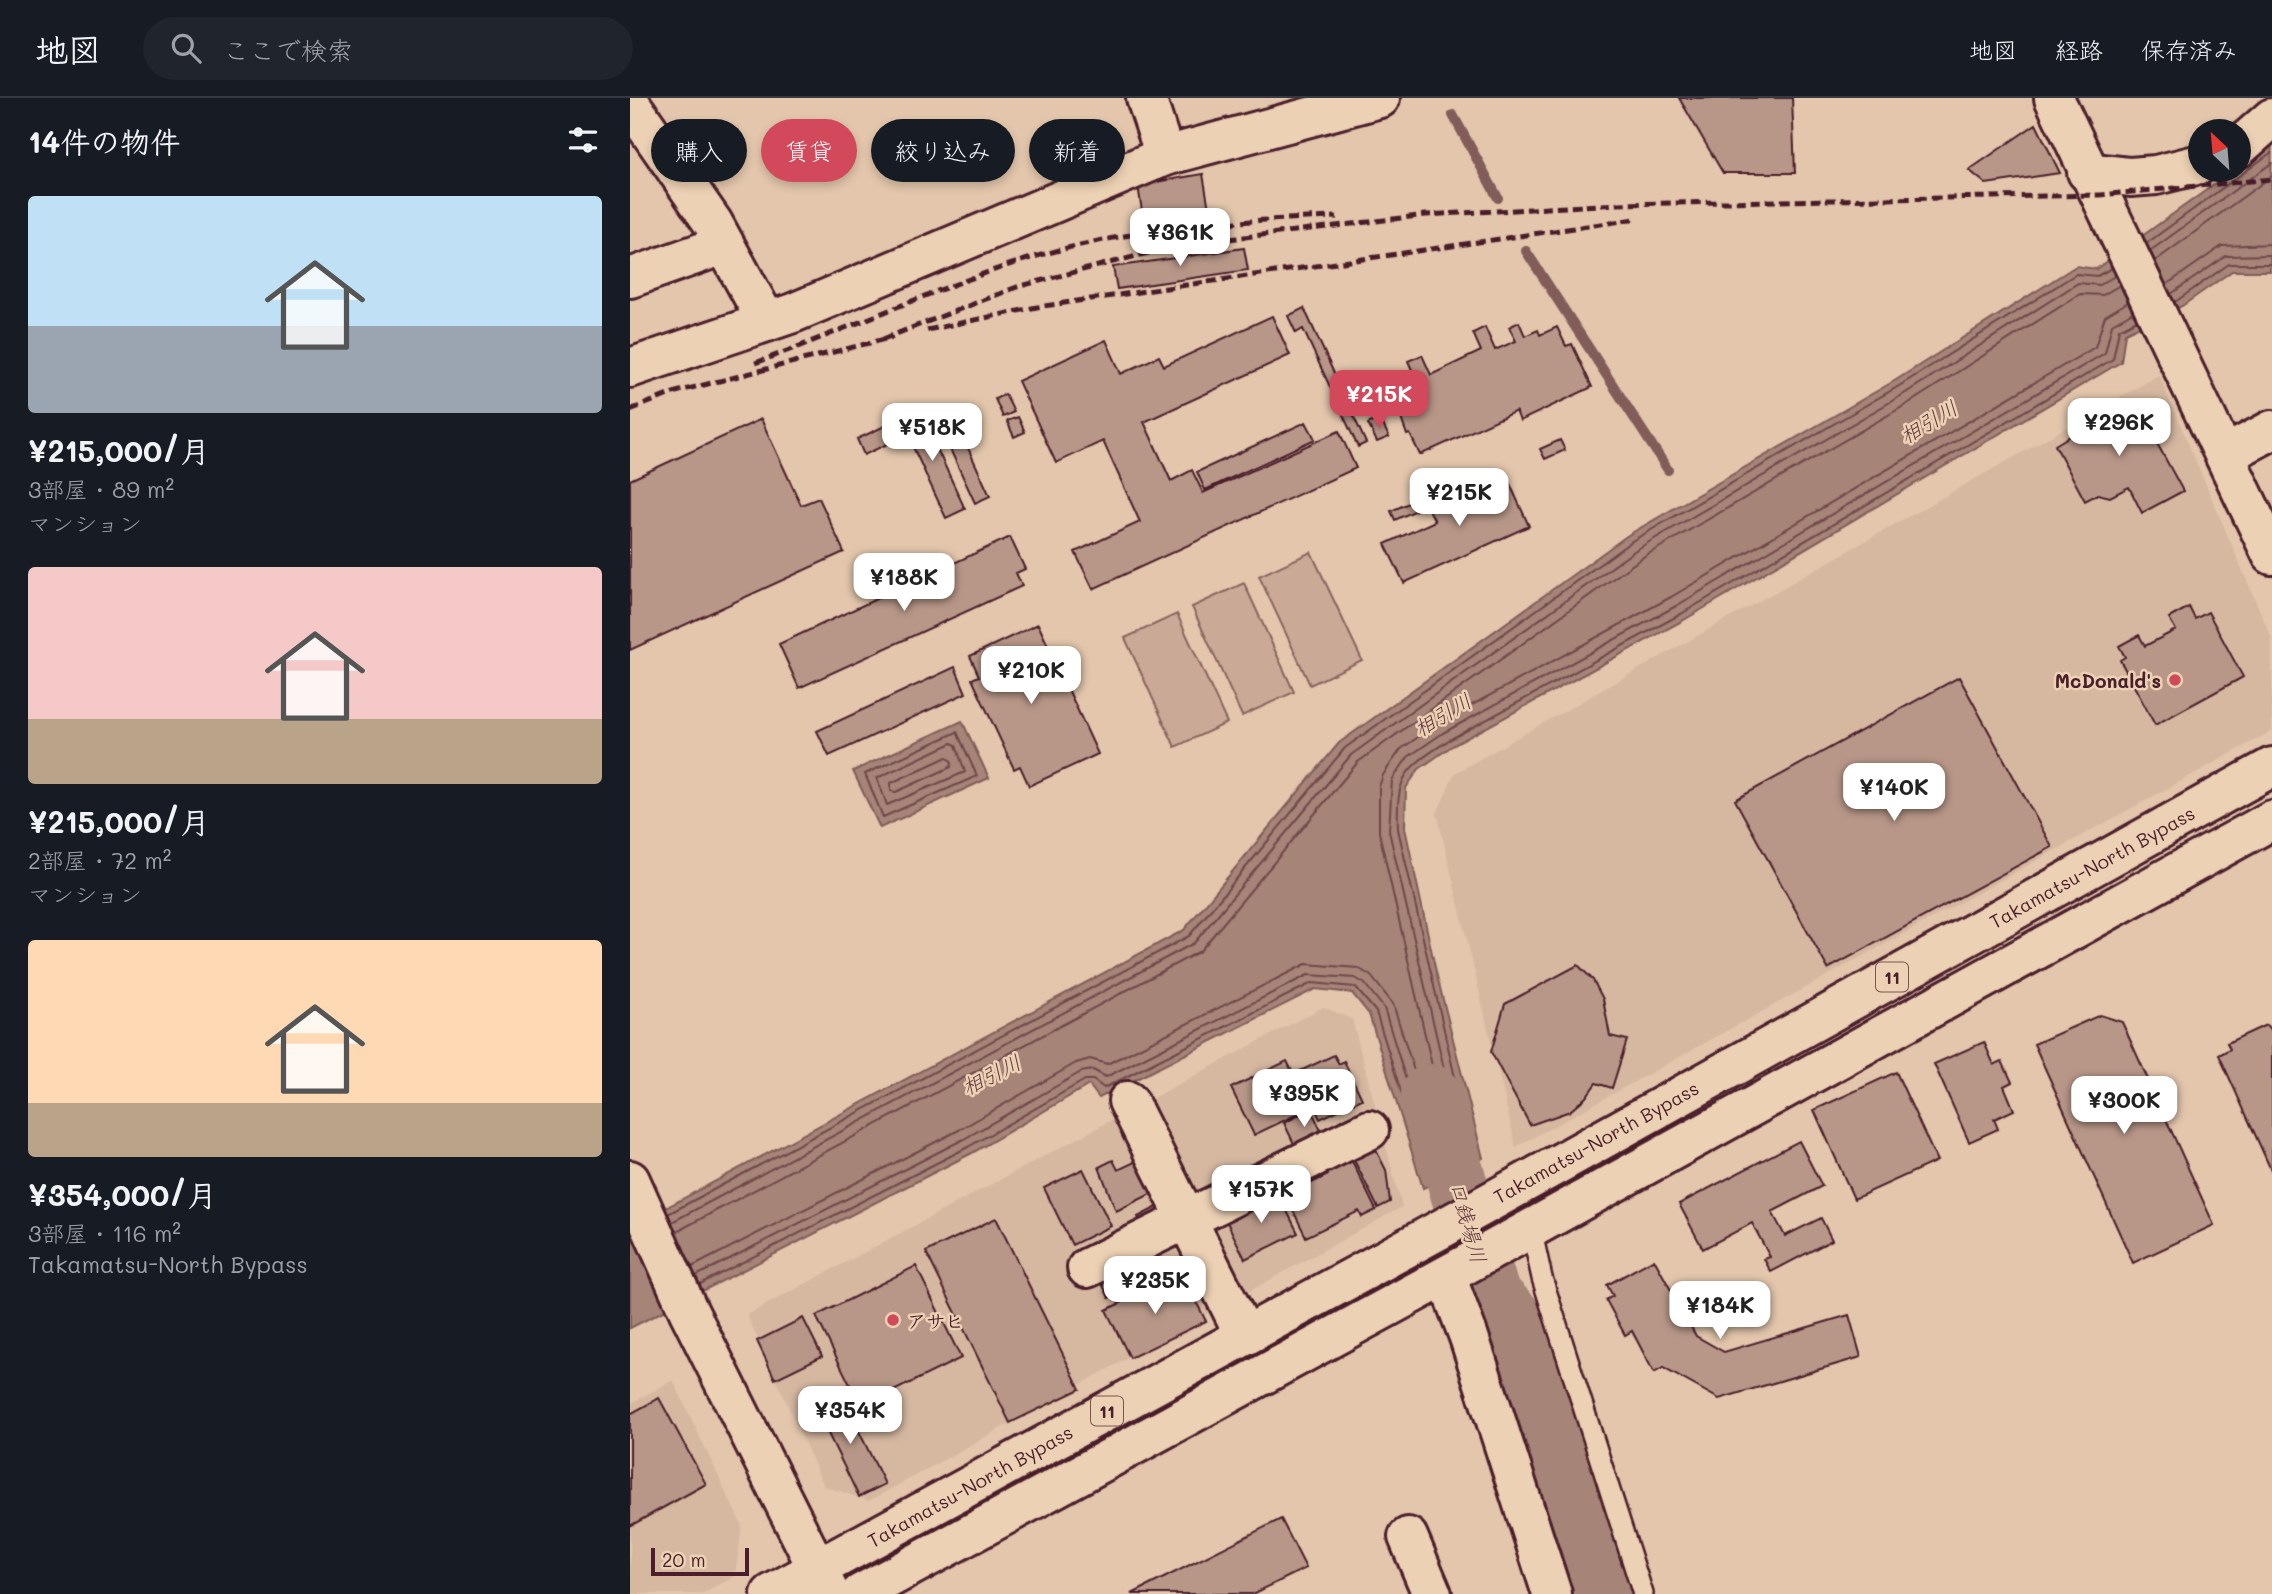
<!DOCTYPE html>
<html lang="ja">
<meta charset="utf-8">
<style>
:root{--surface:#171b24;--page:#20242c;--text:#f1f3f6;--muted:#9ea1a6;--line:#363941;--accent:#d1495b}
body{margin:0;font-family:Mali,"Klee One",sans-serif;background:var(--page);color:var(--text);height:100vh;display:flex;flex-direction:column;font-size:26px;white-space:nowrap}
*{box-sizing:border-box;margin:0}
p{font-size:23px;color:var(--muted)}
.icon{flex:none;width:38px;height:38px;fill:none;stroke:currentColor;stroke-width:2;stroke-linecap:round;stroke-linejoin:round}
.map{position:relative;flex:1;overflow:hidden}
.drawer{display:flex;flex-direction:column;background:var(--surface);width:630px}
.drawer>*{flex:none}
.banner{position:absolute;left:21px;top:21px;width:665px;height:63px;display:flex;gap:14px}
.needle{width:46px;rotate:334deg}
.fabs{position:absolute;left:1558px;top:21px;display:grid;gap:14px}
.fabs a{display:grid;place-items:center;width:63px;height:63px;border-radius:50%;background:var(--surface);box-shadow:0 4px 10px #0003;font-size:35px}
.scale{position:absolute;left:21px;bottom:18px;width:98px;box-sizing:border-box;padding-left:7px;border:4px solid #4a1f2b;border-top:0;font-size:19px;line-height:24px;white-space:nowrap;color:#4a1f2b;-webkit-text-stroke:5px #edd1b4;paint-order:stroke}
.price{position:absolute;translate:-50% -60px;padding:0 16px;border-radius:14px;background:#fff;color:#222;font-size:23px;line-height:46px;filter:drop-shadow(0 2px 4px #0008)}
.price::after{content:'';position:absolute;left:50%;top:42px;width:21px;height:16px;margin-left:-10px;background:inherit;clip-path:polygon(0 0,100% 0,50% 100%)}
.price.active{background:var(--accent);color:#fff}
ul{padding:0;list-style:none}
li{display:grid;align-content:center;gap:14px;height:371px;padding:0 28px}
li span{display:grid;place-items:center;height:217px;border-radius:7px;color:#555}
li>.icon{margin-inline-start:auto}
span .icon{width:126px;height:126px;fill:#fffc;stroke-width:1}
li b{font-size:30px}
h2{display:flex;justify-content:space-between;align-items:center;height:84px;padding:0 28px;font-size:30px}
.pill{padding:0 24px;border-radius:32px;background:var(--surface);box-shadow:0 4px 10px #0003;font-size:24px;line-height:63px}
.pill.active{background:var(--accent);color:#fff}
header{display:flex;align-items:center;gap:42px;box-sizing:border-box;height:98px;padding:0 35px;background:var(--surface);border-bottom:2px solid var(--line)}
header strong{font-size:33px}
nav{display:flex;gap:38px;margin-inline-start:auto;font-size:24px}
.search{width:490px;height:63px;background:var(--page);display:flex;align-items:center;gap:18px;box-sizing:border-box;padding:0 24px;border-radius:38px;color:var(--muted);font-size:26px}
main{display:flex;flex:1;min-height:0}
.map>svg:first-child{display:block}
.built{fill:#d6b8a1}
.green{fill:#caaa96;stroke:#8a6460;stroke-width:2}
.water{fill:#a68478;stroke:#815c59;stroke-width:2}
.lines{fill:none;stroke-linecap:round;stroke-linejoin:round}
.shore{stroke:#6f474a;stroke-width:2}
.stream{stroke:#815c59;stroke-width:10}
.river{stroke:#a68478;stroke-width:60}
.building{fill:#b89788;stroke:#4a1f2b;stroke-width:2}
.service-casing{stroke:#4a1f2b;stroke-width:24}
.minor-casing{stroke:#4a1f2b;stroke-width:44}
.tertiary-casing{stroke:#4a1f2b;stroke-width:44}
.trunk-casing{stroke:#4a1f2b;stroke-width:44}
.service{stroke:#edd1b4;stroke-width:19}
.minor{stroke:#edd1b4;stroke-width:38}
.tertiary{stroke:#edd1b4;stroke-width:38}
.trunk{stroke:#edd1b4;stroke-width:38}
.rail{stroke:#4a1f2b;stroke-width:5;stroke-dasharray:10 5;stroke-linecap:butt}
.poi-dot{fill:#d1495b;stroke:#edd1b4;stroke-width:2.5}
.labels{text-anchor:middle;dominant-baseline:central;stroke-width:5;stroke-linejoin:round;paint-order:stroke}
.shield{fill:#edd1b4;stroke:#7b5454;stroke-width:2}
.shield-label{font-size:18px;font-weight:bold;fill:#4a1f2b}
.poi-label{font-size:19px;font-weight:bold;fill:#4a1f2b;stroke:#edd1b4;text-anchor:end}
.street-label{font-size:19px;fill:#4a1f2b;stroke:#edd1b4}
.water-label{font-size:21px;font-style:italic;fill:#61383e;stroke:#edd1b4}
</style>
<header>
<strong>地図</strong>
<div class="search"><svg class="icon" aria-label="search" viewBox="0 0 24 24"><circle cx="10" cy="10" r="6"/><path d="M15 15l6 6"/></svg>ここで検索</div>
<nav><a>地図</a><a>経路</a><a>保存済み</a></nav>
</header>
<main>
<section class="drawer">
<h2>14件の物件<svg class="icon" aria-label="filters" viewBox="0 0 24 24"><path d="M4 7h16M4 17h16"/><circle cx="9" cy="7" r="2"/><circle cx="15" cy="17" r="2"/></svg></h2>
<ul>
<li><span style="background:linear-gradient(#bfe0f5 60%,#9aa5b1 0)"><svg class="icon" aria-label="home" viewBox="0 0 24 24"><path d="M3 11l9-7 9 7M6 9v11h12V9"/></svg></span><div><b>¥215,000/月</b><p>3部屋 · 89 m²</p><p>マンション</p></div></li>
<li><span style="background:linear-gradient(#f6c9c9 70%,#b9a48a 0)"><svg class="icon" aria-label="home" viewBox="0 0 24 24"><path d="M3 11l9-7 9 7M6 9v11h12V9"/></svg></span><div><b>¥215,000/月</b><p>2部屋 · 72 m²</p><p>マンション</p></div></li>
<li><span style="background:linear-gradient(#ffd9b3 75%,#b9a48a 0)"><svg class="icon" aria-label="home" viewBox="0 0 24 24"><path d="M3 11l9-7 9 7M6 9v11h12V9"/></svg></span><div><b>¥354,000/月</b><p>3部屋 · 116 m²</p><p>Takamatsu-North Bypass</p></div></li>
</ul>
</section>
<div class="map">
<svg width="1642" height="1496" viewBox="0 0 1642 1496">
<rect width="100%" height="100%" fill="#e3c6ac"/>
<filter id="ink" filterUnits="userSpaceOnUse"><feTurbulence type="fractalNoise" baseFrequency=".0143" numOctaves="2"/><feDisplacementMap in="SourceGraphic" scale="14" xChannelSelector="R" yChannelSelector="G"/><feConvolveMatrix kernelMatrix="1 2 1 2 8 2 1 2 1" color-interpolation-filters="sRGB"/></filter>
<g filter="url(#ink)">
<!-- built -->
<path class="built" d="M 1529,277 L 1642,541 L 1642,633 L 886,1049 L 807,715 L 825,675 Z
M 693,909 L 722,921 L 772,1109 L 239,1403 L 194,1388 L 117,1217 Z
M 43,1282 L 112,1428 L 105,1478 L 73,1496 L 0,1496 L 0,1306 Z"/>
<!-- green -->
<path class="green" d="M 681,454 L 732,562 L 680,587 L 629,478 Z
M 614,485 L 664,594 L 612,618 L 562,509 Z
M 547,516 L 597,625 L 545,649 L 495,540 Z"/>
<!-- water -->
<path class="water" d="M 1642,30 L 1640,173 L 1602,173 L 1552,208 L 1495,235 L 1491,264 L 1054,522 L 822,648 L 789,671 L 776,690 L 775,730 L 806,874 L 853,1060 L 793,1090 L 739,916 L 722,895 L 685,891 L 469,1000 L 459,987 L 342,1055 L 0,1230 L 0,1129 L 554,832 L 709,645 L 998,437 L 1266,282 L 1446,168 L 1466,171 L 1638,48 Z
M 332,623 L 359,680 L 250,730 L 223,673 Z"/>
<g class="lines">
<!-- shore -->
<path class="shore" d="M 1517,145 L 1642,54
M 1520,153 L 1642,65
M 1525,163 L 1642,78
M 1536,187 L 1592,148 L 1642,146
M 1541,196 L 1596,158 L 1642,157
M 1545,204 L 1599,166 L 1642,166
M 327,634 L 347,678 L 253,719 L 235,676 Z
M 322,645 L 326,647 L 335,674 L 257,707 L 247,680 Z
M 317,659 L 322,664 L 321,669 L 266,694 L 261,693 L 261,685 Z
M 38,1116 L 559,838 L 715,650 L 1002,443 L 1269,288 L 1446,176 L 1467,178 L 1482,170
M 42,1124 L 564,845 L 721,657 L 1007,451 L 1274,296 L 1448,185 L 1469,187 L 1485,178
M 46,1134 L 570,853 L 728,664 L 1013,459 L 1279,305 L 1450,196 L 1473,197 L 1490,187
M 62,1169 L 329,1032 L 446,965 L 460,961 L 477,966 L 676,866 L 728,870 L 741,878 L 763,906 L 808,1049 L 811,1051 L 820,1047 L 749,734 L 749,689 L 753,677 L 771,651 L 807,626 L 1041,499 L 1465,249 L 1475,218 L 1498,204
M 66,1178 L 334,1041 L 451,974 L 463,972 L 476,979 L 678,877 L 725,880 L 734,885 L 754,910 L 801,1064 L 806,1066 L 833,1053 L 759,733 L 762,682 L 778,659 L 813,635 L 1046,508 L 1475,255 L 1482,226 L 1503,214
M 70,1186 L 338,1049 L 455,982 L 463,982 L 474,990 L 682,885 L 725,889 L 746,914 L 797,1077 L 843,1058 L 768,731 C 766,676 775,671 819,642 L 1051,516 L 1483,261 L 1489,231 L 1507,222"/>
<!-- stream -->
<path class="stream" d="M 823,17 L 868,100
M 896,153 L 1038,372"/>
<!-- river -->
<path class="river" d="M 801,996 L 860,1196 L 887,1224 L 976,1496"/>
</g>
<!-- building -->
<path class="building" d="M 1049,0 L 1162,0 L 1165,75 L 1093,75 Z
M 1406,26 L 1430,75 L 1356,86 L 1339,72 Z
M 573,76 L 579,111 L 513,120 L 508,87 Z
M 614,150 L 618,172 L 487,191 L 483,169 Z
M 674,210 L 736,345 L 728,349 L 673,231 L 666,235 L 658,218 Z
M 642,218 L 660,257 L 514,324 L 541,383 L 562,372 L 573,395 L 709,333 L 726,370 L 463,491 L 445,454 L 510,424 L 473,343 L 426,365 L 388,283 L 476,242 L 491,276 L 529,258 L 534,268 Z
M 889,224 L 895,238 L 908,232 L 910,237 L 927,229 L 936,248 L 942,246 L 962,289 L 890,323 L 886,313 L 790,357 L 780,336 L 777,337 L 762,295 L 787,283 L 778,263 L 792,257 L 801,277 L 851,253 L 843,235 L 855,229 L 865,252 L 886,243 L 879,229 Z
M 375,296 L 384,314 L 373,319 L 365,301 Z
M 742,298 L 747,311 L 731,318 L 726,306 Z
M 1504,303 L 1553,393 L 1512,415 L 1499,389 L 1480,399 L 1468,396 L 1455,403 L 1425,347 L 1450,332 L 1446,325 L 1477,308 L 1481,315 Z
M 288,310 L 335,411 L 316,420 L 269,319 Z
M 322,315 L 360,398 L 345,405 L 307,323 Z
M 388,319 L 395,334 L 384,339 L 377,323 Z
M 750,320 L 759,339 L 747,344 L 738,326 Z
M 131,321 L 171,407 L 189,400 L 214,454 L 0,552 L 0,382 Z
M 676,324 L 685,341 L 575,392 L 567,374 Z
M 261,325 L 268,341 L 234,357 L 227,341 Z
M 930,342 L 935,352 L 915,361 L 910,351 Z
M 875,375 L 899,428 L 774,485 L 755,446 L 805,423 L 798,410 Z
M 834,380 L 838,388 L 765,422 L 761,413 Z
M 380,439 L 395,471 L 386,475 L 392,488 L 169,590 L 149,546 Z
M 1559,509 L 1565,521 L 1578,514 L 1613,579 L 1525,627 L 1490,562 L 1495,559 L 1489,548 L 1509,537 L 1515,548 L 1546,532 L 1539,520 Z
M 408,526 L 468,656 L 399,688 L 390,668 L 384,671 L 342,581 L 349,578 L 340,558 Z
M 325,569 L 336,595 L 199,658 L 187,633 Z
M 1329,579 L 1422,749 L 1198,871 L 1105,702 Z
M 948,867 L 963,882 L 973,901 L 980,938 L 997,942 L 982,990 L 966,985 L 956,999 L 940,1013 L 900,1027 L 861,954 L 875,906 Z
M 1470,917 L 1492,924 L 1584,1127 L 1503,1165 L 1404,946 Z
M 1636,927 L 1642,933 L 1642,1074 L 1589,957 L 1600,951 L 1597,945 Z
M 1354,944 L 1364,967 L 1372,963 L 1382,984 L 1374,988 L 1384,1012 L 1364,1021 L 1368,1031 L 1339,1044 L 1304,966 Z
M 704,957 L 709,966 L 714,963 L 732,1001 L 690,1021 L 668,974 Z
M 657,963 L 680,1010 L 624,1037 L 601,990 Z
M 1266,974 L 1307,1063 L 1224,1101 L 1184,1012 Z
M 681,1011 L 693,1037 L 666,1050 L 654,1025 Z
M 1169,1043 L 1192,1088 L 1142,1114 L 1155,1138 L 1191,1120 L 1202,1142 L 1141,1174 L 1134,1161 L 1140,1159 L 1122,1125 L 1073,1151 L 1049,1106 Z
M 742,1044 L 756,1072 L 760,1104 L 748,1110 L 720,1054 Z
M 718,1055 L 746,1112 L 732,1119 L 729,1113 L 676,1139 L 651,1088 L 673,1078 L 678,1087 L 698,1077 L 693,1068 Z
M 511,1061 L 527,1093 L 486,1113 L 469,1069 L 483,1062 L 488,1072 Z
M 453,1071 L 481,1128 L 442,1147 L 414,1090 Z
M 647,1093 L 668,1135 L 615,1161 L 594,1118 Z
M 529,1108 L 535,1120 L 514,1130 L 508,1119 Z
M 366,1120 L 450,1291 L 380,1325 L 296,1154 Z
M 1024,1161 L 1066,1238 L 1094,1254 L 1219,1217 L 1231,1259 L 1089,1301 L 1033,1270 L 1024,1275 L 1002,1233 L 995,1237 L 976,1202 L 983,1198 L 977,1187 Z
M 495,1164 L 506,1187 L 479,1200 L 468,1177 Z
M 286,1168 L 331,1260 L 231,1309 L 186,1218 Z
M 546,1178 L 552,1191 L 558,1188 L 576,1223 L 500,1260 L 476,1212 Z
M 173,1220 L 192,1258 L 145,1281 L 127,1243 Z
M 211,1297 L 255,1386 L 229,1399 L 185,1309 Z
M 29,1300 L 76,1386 L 0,1428 L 0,1316 Z
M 651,1421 L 676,1470 L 623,1496 L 502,1496 Z"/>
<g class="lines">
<!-- service casing -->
<g class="service-casing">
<path id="service" d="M 901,1130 L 912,1180 L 1013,1496"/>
</g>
<!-- minor casing -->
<g class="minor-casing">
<path id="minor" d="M 0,5 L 83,125 L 137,224
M 1608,50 L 1642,20
M 1457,74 L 1500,79 L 1526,77 L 1570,66
M 0,180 L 93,147
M 0,270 L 163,215 L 535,58 L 750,0
M 1595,357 L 1642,332
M 498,1003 L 615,1238
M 0,1082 L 59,1214 L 200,1496
M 457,1170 L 739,1032
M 816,1178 L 839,1239 L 922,1496
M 778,1439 L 802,1496"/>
</g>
<!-- tertiary casing -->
<g class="tertiary-casing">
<path id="tertiary" d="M 516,0 L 535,58
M 1424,0 L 1642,457"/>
</g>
<!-- trunk casing -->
<g class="trunk-casing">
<path id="trunk" d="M 141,1496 L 813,1130 L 1642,669
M 230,1496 L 826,1172 L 1642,722"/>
</g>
<!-- service -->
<use href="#service" class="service"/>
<!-- minor -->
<use href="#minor" class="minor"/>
<!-- tertiary -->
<use href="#tertiary" class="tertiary"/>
<!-- trunk -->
<use href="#trunk" class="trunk"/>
<!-- rail -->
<path class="rail" d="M 297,232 L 407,209 L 1005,121
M 253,241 L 387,189 L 549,147 L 796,117 L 988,106 L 1470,97 L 1642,81
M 125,265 C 213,233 299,193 388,164 C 491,131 600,122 707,119
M 0,312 L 46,294 L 263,239"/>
</g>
</g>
<!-- markers -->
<g class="poi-dot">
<circle cx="1545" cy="582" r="7"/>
<circle cx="263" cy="1222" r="7"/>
</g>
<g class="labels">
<!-- shield labels -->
<g class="shield">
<rect x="1246" y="864.5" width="32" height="29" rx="5"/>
<rect x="461" y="1298.5" width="32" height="29" rx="5"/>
</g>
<g class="shield-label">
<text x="1262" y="879">11</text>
<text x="477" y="1313">11</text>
</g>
<!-- poi labels -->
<g class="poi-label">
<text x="1531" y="582">McDonald's</text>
<text x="277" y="1222" text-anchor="start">アサヒ</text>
</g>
<!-- street labels -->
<g class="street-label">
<text transform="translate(1462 769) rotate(-29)">Takamatsu-North Bypass</text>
<text transform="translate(966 1044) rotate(-29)">Takamatsu-North Bypass</text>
<text transform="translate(340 1388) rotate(-29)">Takamatsu-North Bypass</text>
</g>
<!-- water labels -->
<g class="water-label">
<text transform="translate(1298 323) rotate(-31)">相引川</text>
<text transform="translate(812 616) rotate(-31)">相引川</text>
<text transform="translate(361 976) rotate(-27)">相引川</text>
<text transform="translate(839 1124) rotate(74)">口銭場川</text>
</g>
</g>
</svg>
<div class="fabs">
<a><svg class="needle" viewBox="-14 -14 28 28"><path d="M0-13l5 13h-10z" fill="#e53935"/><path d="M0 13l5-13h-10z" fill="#9ea1a6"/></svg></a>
</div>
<div class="scale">20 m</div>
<b class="price" style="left:550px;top:170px">¥361K</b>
<b class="price active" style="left:749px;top:332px">¥215K</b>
<b class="price" style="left:1489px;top:360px">¥296K</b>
<b class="price" style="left:302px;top:365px">¥518K</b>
<b class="price" style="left:829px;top:430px">¥215K</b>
<b class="price" style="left:274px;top:515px">¥188K</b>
<b class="price" style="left:401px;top:608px">¥210K</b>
<b class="price" style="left:1264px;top:725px">¥140K</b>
<b class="price" style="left:674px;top:1031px">¥395K</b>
<b class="price" style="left:1494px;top:1038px">¥300K</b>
<b class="price" style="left:631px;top:1127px">¥157K</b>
<b class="price" style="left:525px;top:1218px">¥235K</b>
<b class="price" style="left:1090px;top:1243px">¥184K</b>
<b class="price" style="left:220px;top:1348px">¥354K</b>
<div class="banner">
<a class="pill">購入</a>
<a class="pill active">賃貸</a>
<a class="pill">絞り込み</a>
<a class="pill">新着</a>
</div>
</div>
</main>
